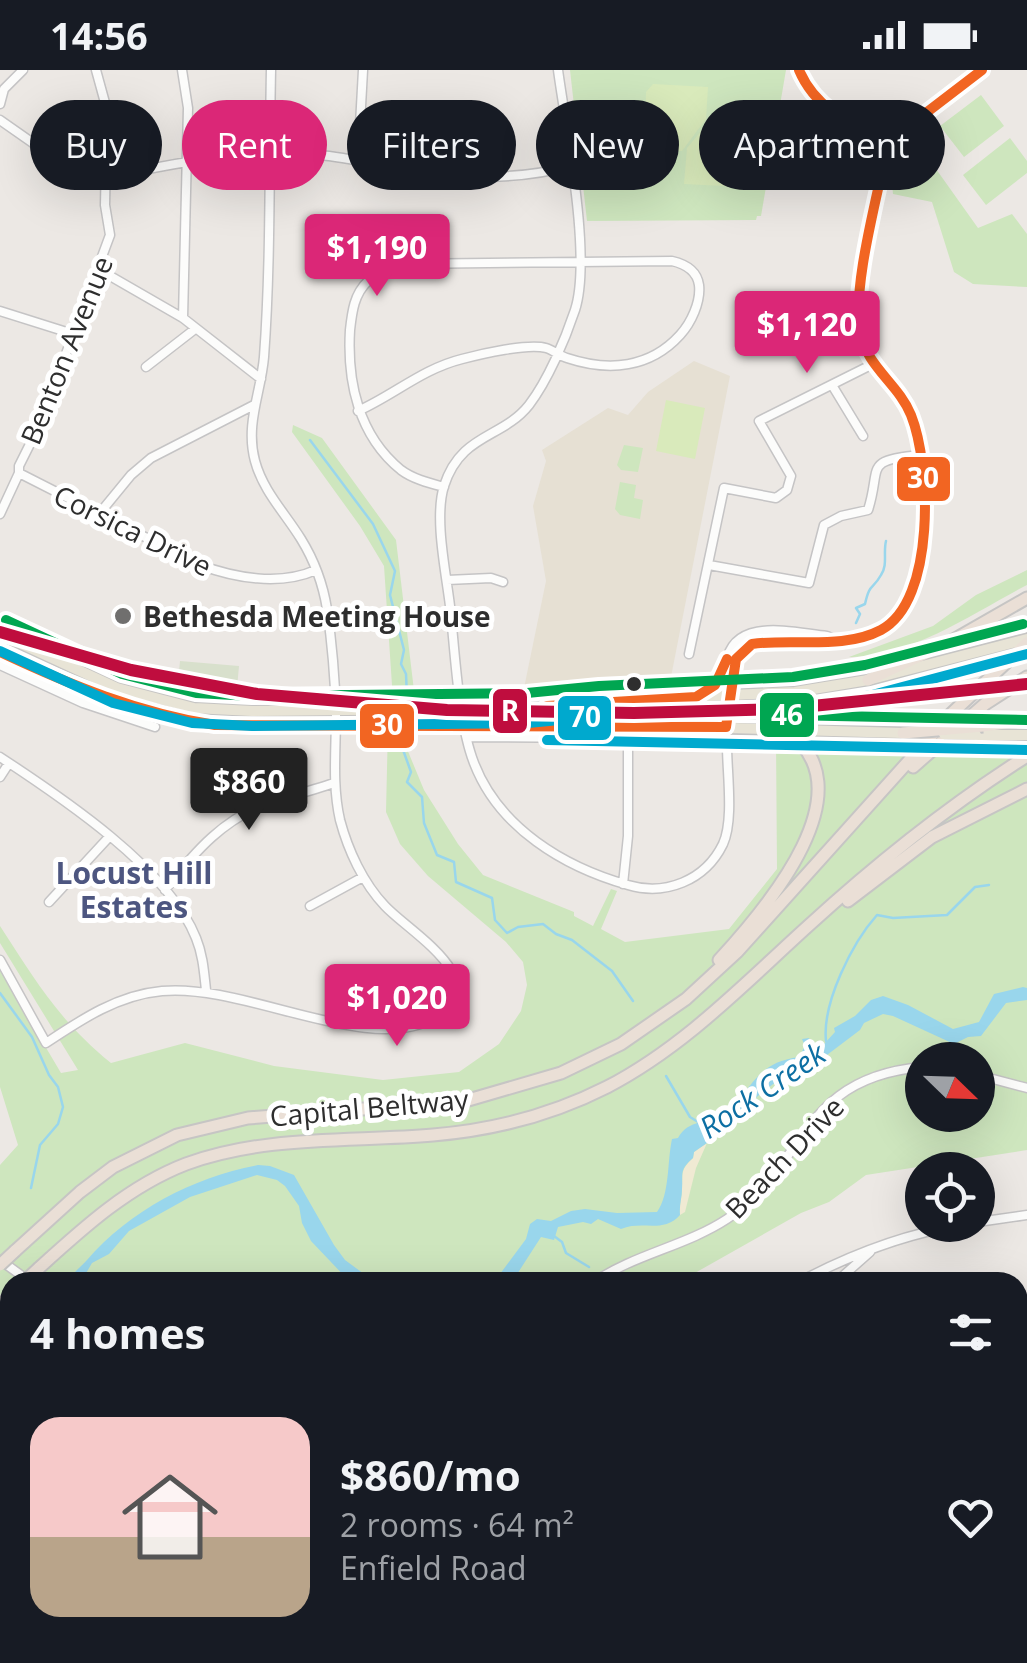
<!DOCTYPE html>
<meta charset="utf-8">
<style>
:root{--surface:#171b24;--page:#20242c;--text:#f1f3f6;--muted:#9ea1a6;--line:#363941;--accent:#db2777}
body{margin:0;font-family:"Open Sans",sans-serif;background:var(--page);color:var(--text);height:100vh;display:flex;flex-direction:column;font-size:38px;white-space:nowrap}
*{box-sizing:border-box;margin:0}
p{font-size:32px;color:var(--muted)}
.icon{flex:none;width:55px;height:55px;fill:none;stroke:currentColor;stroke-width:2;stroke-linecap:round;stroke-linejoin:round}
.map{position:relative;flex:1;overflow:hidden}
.details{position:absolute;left:0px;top:1202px;width:1028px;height:392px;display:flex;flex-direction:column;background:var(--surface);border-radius:30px 30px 0 0;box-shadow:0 10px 40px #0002}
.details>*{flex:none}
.hud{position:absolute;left:30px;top:30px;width:968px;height:90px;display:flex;gap:20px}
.needle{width:65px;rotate:113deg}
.buttons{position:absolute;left:905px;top:972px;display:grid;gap:20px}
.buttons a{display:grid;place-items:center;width:90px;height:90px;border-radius:50%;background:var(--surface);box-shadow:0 10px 40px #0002;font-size:50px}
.price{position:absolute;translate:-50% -85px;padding:0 22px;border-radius:10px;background:var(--accent);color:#fff;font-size:32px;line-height:65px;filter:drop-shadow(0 2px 5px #0008)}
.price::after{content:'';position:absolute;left:50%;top:60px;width:30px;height:22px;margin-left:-15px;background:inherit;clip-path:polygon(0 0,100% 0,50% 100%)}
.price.on{background:#222;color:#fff}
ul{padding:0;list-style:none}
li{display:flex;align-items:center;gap:30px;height:250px;padding:0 30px}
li+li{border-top:2px solid var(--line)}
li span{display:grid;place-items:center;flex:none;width:280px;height:200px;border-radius:30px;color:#555}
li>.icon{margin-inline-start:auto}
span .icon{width:120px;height:120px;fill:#fffc;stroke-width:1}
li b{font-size:42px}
h2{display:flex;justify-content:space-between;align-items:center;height:120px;padding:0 30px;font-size:42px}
.tag{padding:0 35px;border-radius:45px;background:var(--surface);box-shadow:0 10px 40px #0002;font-size:35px;line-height:90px}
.tag.on{background:var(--accent);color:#fff}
.status{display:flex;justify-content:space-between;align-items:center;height:70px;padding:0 50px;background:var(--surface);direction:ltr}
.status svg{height:28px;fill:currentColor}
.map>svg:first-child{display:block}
.education{fill:#e6e0d3}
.green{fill:#cee6be;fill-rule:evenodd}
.sand{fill:#f0ead3}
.cemetery{fill:#d8e0cc}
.pitch{fill:#d9eabb}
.water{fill:#99d6ec}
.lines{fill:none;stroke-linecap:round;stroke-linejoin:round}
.stream{stroke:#99d6ec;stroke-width:2.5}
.minor-casing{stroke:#c5c4c5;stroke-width:11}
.major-casing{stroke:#c6c5c4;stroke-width:14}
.highway-casing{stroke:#c6c5c4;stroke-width:15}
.minor{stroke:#fcfcfb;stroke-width:8}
.major{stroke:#e8e4d6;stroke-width:10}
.highway{stroke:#eadfd6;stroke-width:11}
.major-bridge-casing{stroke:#c6c5c4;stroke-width:14;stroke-linecap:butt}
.highway-bridge-casing{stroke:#c6c5c4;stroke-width:15;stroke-linecap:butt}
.major-bridge{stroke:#e8e4d6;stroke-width:10}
.highway-bridge{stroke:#eadfd6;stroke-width:11}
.bus-1-casing{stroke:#fff;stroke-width:18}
.bus-2-casing{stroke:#fff;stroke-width:18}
.bus-3-casing{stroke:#fff;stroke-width:18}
.bus-1{stroke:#f26522;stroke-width:10}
.bus-2{stroke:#00a9ce;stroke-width:10}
.bus-3{stroke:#00a651;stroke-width:10}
.metro-1-casing{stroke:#fff;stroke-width:20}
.metro-1{stroke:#bf0d3e;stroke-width:12}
.poi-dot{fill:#706f6e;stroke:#fff;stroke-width:4}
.bus-dot{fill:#2e2e2e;stroke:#fff;stroke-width:4}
.labels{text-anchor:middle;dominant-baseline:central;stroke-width:10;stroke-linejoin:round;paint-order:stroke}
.street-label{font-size:28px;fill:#2e2e2e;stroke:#fff}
.poi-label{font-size:28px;font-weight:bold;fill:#2e2e2e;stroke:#fff;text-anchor:start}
.neighbourhood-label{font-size:30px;font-weight:bold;fill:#4d5680;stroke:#fff}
.water-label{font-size:30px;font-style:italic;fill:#0d6fa3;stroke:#fff}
.line-badge{stroke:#fff;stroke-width:4}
.badge-label{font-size:28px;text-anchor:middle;font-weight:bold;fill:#fff}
</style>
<div class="status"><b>14:56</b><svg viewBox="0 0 49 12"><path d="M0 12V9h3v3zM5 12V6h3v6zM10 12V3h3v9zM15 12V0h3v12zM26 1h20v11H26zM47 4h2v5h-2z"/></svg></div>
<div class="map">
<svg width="1027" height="1593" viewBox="0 0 1027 1593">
<rect width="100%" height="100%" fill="#ece8e4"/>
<!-- education -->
<path class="education" d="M 694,291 L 730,306 L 670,612 L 524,618 L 546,511 L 533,436 L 546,391 L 542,380 L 608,338 L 628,345 L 648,322 Z"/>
<!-- green -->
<path class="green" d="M 570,0 L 786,0 L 761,146 L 757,146 L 756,150 L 587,151 Z
M 981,25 L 1004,56 L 964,87 L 940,56 Z
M 914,68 L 978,158 L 1012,144 L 1027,164 L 1027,217 L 973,214 L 954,202 L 932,132 L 893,124 L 888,72 Z
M 1010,68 L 1027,91 L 1027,103 L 986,135 L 963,105 Z
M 293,355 L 322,368 L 396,470 L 415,629 L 393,630 L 384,496 L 360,456 L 292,362 Z
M 624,375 L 643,378 L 638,402 L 621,400 L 617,395 Z
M 620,412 L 636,415 L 634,428 L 643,430 L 640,449 L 620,445 L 615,439 Z
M 1027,500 L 1027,515 C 975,542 908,589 849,587 L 933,556 L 976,525 Z
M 412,655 L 407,679 L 424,720 L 458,774 L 483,805 L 574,842 L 574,846 L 593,856 L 611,819 L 617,821 L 601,859 L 625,872 L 729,859 L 777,799 L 776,670 L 1027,677 L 1027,1080 L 866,1105 L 829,1132 L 801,1143 L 679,1212 L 10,1212 L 10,1490 L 0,1490 L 0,1095 L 18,1075 L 0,1017 L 0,900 L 61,1003 L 78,1000 L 0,873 L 0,856 C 36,911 59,951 111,993 L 185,973 L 274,996 L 383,1010 L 459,1002 L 499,974 L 521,941 L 527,915 L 523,892 L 506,872 L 428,806 L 400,774 L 386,742 L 388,656 ZM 922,990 L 978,990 L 978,1045 L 922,1045 Z"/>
<!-- sand -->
<path class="sand" d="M 707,1073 L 696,1098 L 685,1142 L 680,1145 C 679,1135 682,1128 682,1119 C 683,1103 680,1100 693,1088 L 694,1082 Z"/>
<!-- cemetery -->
<path class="cemetery" d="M 180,591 L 239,596 L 236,629 L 177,624 Z"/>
<!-- pitch -->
<path class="pitch" d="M 653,14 L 708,17 L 706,49 L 682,81 L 645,79 L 646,22 Z
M 713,47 L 759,52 L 752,112 L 744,117 L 684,114 L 687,78 Z
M 666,330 L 705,338 L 695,389 L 656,381 Z"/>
<!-- water -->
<path class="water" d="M 1023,917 L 1027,918 L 1027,930 L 1006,933 L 981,966 L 968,967 L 954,974 L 893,946 L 883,944 L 864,953 L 860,960 L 823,988 L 804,999 L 786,1004 L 716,1059 L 707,1073 L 694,1082 L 693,1088 C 679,1100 683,1103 682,1119 C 682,1128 679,1135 680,1145 C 663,1164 643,1150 621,1159 L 598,1149 L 591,1154 L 583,1152 L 558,1157 L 554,1170 L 541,1167 L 512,1212 L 494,1212 L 526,1169 L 530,1154 L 537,1149 L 551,1151 L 571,1141 L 585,1139 L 617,1143 L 657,1142 C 670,1124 667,1092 672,1069 L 678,1068 C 688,1049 709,1054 724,1042 C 755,1019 754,993 799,987 L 805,976 L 802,969 L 809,968 L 811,978 L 815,979 L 816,974 L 824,974 L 835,962 L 834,958 L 855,946 L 871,930 L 883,926 L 908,935 L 953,959 L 979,952 L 994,924 Z
M 258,1095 L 270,1096 L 294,1105 L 334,1175 L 345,1190 L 375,1212 L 350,1212 L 311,1171 L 302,1153 L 299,1136 L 285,1116 L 277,1110 L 257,1105 L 190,1127 L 129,1161 L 109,1184 L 92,1193 L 81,1212 L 68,1212 C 73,1202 79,1199 87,1190 C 130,1140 194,1107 258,1095 Z"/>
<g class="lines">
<!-- stream -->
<path class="stream" d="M 310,370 L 373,454 L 395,501 L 390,525 L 404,580 L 401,594 L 406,604 L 407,627
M 856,553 L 860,544 L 856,538 L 865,534 C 870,512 872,521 881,505 C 888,495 883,483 886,471
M 403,665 L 402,677 L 411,702 L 407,712 L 422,727 L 424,753 L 437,785 L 454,792 L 456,812 L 492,828 L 495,850 L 507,863 L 518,857 L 543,854 L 556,864 L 572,870 L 612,901 L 633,931
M 0,923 L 32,967 L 49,1005 L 58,1017 L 63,1037 L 58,1054 L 40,1075 L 31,1118
M 826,971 C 822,933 852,873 877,845 L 893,848 L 947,845 L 975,817 L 989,815
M 666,1006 L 690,1047 L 698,1052
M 554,1166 L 562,1172 L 566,1183 L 589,1197
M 0,1405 L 10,1416"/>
<!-- minor casing -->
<g class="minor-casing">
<path id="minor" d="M 96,0 L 107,40 L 105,135 L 110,165 L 40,354 L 19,396 L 19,403 L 200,495 C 235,508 280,516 316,500
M 182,0 L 188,38 L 183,248
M 799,0 C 812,42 851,54 888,72
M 0,34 L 4,19 L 23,0
M 0,50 L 90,113 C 164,93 241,80 318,85 C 349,87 379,96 409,101 C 460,109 521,110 570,96
M 358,91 L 363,0
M 461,106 L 462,65
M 98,199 L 183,248 L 261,309
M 0,241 L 73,264
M 146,297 L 195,259
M 832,315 L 863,366
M 358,341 C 394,325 422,299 462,289 C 481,284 528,273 546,278 C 553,280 560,286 567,288 C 609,302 650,298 680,265 C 691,253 701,232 699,215 C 697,201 685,194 672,191 L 402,194 C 390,198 378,201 368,211 C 354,224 352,242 350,260 C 347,311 358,365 401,400 C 413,409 429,413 444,417
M 0,444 L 19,403
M 99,444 L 131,405 L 151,388 L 254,335
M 709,495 L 809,513 L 824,455 L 841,446 L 868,440 C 882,397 862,390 921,385
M 447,510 L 491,508 L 503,512
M 689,584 L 724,418 L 776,428 L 787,420 L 791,406 L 759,351 L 873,294
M 0,595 L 83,633 L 155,657
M 728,627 C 733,613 731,596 739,583 C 756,556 860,589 896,549 C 906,538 914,523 917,509 C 926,470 926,379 910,343 C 902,325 885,312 873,295 C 860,275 858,253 858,230 L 888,72 L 982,0
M 726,657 C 727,637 723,614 726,594 C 733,545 794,563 827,566 L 836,570
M 468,667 L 723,669 L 727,676 C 727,703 734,750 723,774 C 705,811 665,826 628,815 C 564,797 499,758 474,693 C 458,652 455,581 450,536 C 446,502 434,448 444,416 C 461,363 502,369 529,335 C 548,310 565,270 575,240 C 592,188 566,59 558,0
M 0,687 C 61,727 169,799 196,868 C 203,885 204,902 206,920
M 0,707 L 9,693
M 623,814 L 628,766 L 628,667
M 165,820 C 195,781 225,747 273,731 C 294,725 314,720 334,713
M 49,832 L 109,767
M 310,836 L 363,807
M 0,890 L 46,973 C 82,949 118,925 162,921 C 245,913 368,986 434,948 C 498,912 409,862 385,836 C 363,813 348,780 340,750 C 332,715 336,680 336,644 C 335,610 332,573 327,539 C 323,514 314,490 301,469 C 285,443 263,421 255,391 C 245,354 261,323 264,287 C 271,192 269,95 271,0
M 978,1005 L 1027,1018
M 978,1152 L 1027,1145
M 0,1190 L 29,1211
M 232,1212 L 265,1208 L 308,1212
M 594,1212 C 635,1184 686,1176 727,1149 C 808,1095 799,1008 922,997
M 799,1212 C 850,1185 904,1164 961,1155
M 836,1212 L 870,1182
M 1018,1248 L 1027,1246
M 1018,1338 L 1027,1335
M 0,1343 L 10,1340
M 1018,1444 L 1027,1439
M 1018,1552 L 1027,1547
M 0,1553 L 10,1550
M 18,1585 L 18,1593
M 214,1585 L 233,1593
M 367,1585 L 373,1593
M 762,1585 L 766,1593
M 868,1585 L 872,1593
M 973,1585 L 976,1593
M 329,1593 L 340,1585
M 474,1593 L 482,1585
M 590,1593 L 593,1585
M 736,1593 L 748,1585"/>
</g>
<!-- major casing -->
<g class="major-casing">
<path id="major" d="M 0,564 L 117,618 L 194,638 L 252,641 L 528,638 L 600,631 L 795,622 L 868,610 L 1027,569
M 0,582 L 74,618 L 143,641 L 215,655 L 629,655 L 903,663
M 697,627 L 715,615 L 726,593
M 976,665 L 1027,665"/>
</g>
<!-- highway casing -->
<g class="highway-casing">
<path id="highway" d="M 868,610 L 950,572 L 1027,528
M 983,656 L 1027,650
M 913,697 L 985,634 L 1027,607
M 848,831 L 932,767 L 1027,719
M 719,890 C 765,840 874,715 783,659
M 15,1181 L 80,1122 L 113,1097 L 177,1065 L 248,1048 L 465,1031 L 561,1003 L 621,974 L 686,929 L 737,882 L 951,644 L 1027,573
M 39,1198 C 84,1157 129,1116 186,1094 C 265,1065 351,1072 433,1065 C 493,1060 552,1045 607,1017 C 684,977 743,915 807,857 C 876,794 948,736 1027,686
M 0,1235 L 10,1226"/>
</g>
<!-- minor -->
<use href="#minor" class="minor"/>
<!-- major -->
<use href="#major" class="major"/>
<!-- highway -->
<use href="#highway" class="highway"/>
<!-- major-bridge casing -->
<g class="major-bridge-casing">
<path id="major-bridge" d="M 944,664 L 976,665"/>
</g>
<!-- highway-bridge casing -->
<g class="highway-bridge-casing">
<path id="highway-bridge" d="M 903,663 L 983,656
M 0,1195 L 15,1181
M 24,1212 L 39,1198"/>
</g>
<!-- major-bridge -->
<use href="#major-bridge" class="major-bridge"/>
<!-- highway-bridge -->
<use href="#highway-bridge" class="highway-bridge"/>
<!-- bus-1 casing -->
<g class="bus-1-casing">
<path id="bus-1" d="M 799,0 C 816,40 851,54 888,72
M 0,582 C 70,615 139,643 215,655 L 726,657 L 736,589 L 752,574 C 794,568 843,580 881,560 C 936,531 931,395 911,345 C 898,313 866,297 860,261 C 852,214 879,122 888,72 L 982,0
M 547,636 L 696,627 L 715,615 L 727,589"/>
</g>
<!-- bus-2 casing -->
<g class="bus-2-casing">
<path id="bus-2" d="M 0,581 L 113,633 L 192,653 L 252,656 L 528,653 L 601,646 L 796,637 L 872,625 L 1027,584
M 547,670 L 1027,680"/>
</g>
<!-- bus-3 casing -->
<g class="bus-3-casing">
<path id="bus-3" d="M 6,550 L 122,604 L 196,623 L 252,626 L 527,623 L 599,616 L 793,607 L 865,595 L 1023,554
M 547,640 L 1027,650"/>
</g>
<!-- bus-1 -->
<use href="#bus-1" class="bus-1"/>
<!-- bus-2 -->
<use href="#bus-2" class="bus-2"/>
<!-- bus-3 -->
<use href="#bus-3" class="bus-3"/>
<!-- metro-1 casing -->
<g class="metro-1-casing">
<path id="metro-1" d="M 0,562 L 131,600 L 257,624 L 447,640 L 634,643 L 783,639 L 1027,614"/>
</g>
<!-- metro-1 -->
<use href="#metro-1" class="metro-1"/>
</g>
<!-- markers -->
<circle class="poi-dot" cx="123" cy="546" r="10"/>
<circle class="bus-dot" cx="634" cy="614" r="9"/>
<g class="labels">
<!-- street labels -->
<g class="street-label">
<text transform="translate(66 280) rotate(-68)">Benton Avenue</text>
<text transform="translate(133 460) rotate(26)">Corsica Drive</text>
<text transform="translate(369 1037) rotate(-5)">Capital Beltway</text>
<text transform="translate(784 1087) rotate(-46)">Beach Drive</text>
</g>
<!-- poi labels -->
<g class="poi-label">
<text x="143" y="546">Bethesda Meeting House</text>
</g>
<!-- neighbourhood labels -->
<g class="neighbourhood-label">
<text x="134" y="802">Locust Hill<tspan x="134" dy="34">Estates</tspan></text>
</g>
<!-- water labels -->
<g class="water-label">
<text transform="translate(762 1020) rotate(-34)">Rock Creek</text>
</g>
</g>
<g class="line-badge">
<rect x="895" y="385" width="57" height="48" rx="10" fill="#f26522"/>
<rect x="491" y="617" width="38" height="48" rx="10" fill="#bf0d3e"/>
<rect x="758" y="621" width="58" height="48" rx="10" fill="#00a651"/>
<rect x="556" y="624" width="57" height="48" rx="10" fill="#00a9ce"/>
<rect x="358" y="632" width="58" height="48" rx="10" fill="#f26522"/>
</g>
<g class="badge-label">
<text x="923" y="418">30</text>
<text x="510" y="651">R</text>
<text x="787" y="655">46</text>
<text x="585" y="657">70</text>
<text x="387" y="665">30</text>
</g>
</svg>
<div class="buttons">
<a><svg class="needle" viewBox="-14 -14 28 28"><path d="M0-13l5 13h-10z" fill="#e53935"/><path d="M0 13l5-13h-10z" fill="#9ea1a6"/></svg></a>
<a><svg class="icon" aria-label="locate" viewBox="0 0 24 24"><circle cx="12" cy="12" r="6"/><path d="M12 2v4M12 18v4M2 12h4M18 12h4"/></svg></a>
</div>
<b class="price" style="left:377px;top:229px">$1,190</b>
<b class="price" style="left:807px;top:306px">$1,120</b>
<b class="price on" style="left:249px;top:763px">$860</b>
<b class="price" style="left:397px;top:979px">$1,020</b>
<div class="hud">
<a class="tag">Buy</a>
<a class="tag on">Rent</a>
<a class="tag">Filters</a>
<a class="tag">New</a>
<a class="tag">Apartment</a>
</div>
<section class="details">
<h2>4 homes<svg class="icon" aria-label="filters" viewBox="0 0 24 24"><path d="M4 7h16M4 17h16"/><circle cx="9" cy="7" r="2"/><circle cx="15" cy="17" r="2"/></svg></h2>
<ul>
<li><span style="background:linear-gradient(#f6c9c9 60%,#b9a48a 0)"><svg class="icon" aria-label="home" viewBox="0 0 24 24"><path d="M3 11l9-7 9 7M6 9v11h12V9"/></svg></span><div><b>$860/mo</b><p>2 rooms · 64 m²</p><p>Enfield Road</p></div><svg class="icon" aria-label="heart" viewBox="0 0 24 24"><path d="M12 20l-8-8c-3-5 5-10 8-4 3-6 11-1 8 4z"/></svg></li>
</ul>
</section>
</div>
